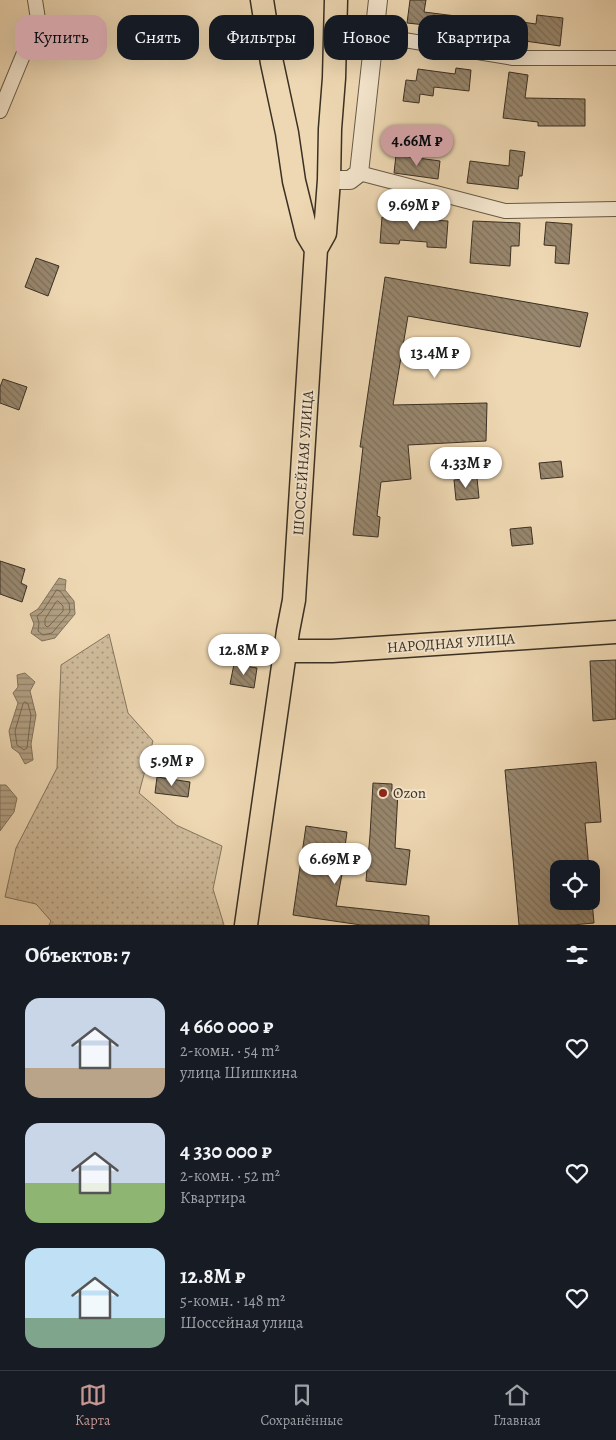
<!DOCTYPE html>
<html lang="ru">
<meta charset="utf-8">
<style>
:root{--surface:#171b24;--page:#242831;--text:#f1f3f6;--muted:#9ea1a6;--line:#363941;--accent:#c59692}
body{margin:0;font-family:Alegreya,serif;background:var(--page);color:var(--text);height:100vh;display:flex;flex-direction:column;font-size:19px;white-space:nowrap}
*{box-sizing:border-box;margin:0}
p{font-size:16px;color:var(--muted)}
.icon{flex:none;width:28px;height:28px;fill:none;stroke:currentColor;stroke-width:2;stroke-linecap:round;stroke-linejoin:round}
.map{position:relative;height:925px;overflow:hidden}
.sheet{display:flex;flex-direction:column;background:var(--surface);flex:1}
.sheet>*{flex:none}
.hud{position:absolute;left:15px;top:15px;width:586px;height:45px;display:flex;gap:10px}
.fabs{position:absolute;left:550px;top:860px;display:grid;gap:10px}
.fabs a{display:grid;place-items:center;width:50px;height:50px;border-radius:10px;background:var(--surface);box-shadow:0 5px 20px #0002;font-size:25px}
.price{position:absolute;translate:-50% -42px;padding:0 11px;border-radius:18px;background:#fff;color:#222;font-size:16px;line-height:32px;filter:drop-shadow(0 1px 2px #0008)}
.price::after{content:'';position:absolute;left:50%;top:30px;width:15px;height:11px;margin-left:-8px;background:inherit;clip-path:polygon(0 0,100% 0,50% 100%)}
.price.active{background:var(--accent);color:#111}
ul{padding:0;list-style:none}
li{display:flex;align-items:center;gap:15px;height:125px;padding:0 25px}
li span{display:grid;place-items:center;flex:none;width:140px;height:100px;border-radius:15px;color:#555}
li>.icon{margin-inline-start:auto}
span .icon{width:60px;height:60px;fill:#fffc;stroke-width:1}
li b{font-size:21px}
h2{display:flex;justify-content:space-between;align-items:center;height:60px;padding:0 25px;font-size:21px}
.pill{padding:0 18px;border-radius:15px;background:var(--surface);box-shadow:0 5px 20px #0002;font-size:18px;line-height:45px}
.pill.active{background:var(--accent);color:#111}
.menu{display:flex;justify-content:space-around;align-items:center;height:70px;border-top:1px solid var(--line);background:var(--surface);font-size:14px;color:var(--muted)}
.menu a{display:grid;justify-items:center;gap:2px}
.menu .active{color:var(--accent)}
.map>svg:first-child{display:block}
.grass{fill:url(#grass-dots);stroke:#84765f}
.water{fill:url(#water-rules);stroke:#81735c}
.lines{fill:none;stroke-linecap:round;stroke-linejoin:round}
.shore{stroke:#766852;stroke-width:1}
.building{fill:url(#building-back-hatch);stroke:#3a3023}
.minor-casing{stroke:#675a47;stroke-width:16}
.tertiary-casing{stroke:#675a47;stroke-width:20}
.primary-casing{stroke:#3a3023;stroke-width:25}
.minor{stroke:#f4e6ce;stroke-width:14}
.tertiary{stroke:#f4e6ce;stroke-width:18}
.primary{stroke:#eed8b3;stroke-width:22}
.poi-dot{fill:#8f2418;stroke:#f4e6ce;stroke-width:2}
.labels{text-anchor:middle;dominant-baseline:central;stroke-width:4;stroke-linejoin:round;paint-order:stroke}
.street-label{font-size:15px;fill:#3a3023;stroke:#f4e6ce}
.poi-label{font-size:15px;fill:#3a3023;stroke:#f4e6ce;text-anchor:start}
</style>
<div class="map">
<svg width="616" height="925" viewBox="0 0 616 925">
<defs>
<pattern id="grass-dots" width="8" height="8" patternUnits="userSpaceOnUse" patternTransform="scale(1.25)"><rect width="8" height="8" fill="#cfbb9b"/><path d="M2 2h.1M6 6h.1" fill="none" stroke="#a9987e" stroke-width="1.8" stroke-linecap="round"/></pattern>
<pattern id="water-rules" width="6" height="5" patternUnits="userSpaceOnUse" patternTransform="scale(1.25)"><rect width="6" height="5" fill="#b19f82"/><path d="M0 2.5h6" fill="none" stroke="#91826a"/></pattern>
<pattern id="building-back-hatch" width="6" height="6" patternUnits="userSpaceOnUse" patternTransform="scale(1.25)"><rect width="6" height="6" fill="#98876e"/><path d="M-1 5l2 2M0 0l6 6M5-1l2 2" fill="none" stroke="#7d6f5a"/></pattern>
</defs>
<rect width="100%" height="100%" fill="#eed8b3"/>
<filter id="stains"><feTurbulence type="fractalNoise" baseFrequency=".004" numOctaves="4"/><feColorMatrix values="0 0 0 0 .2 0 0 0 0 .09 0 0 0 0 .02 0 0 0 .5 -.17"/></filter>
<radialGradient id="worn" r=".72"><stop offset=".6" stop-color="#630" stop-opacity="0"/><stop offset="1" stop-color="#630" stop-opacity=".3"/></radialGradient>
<!-- grass -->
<path class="grass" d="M 109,634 L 128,713 L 153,741 L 139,793 L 176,825 L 222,846 L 213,889 L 224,925 L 49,925 L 51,921 L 36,904 L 5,897 L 16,848 L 57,768 L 61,665 Z"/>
<!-- water -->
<path class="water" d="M 59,578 L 66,580 L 65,590 L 74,601 L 75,614 L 55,638 L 42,641 L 31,633 L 34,624 L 30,614 L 38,609 Z
M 25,673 L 35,682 L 30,691 L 36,715 L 31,744 L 33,760 L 25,764 L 19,753 L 12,748 L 9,731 L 18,703 L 13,693 L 18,687 L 17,675 Z
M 0,785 L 6,785 L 17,798 L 14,812 L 0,831 Z"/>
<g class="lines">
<!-- shore -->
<path class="shore" d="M 57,590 L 60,591 L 69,603 L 70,612 L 52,633 L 43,635 L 38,631 L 39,623 L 37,616 L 42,612 Z
M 58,601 L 63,606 L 63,611 L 49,626 L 47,627 L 45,625 L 45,619 L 56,602 Z
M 25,702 L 28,704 L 31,715 L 27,748 L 24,750 L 17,745 L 15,731 L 23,704 Z"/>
</g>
<!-- building -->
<path class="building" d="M 410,0 L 426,0 L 424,12 L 472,18 L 472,17 L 494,20 L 494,18 L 536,24 L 537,15 L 563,18 L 560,46 L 511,39 L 511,44 L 443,37 L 444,27 L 407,23 Z
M 456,68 L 471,70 L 469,91 L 434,87 L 433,96 L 420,94 L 419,103 L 403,101 L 406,80 L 416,81 L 418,69 L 455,74 Z
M 509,72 L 528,75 L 525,98 L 585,99 L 585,126 L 538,126 L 538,122 L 503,118 Z
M 510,150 L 525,152 L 522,176 L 519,176 L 518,189 L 467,183 L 470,161 L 509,166 Z
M 396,155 L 440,161 L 438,179 L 394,173 Z
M 382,217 L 448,221 L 446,248 L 427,247 L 427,242 L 400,240 L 399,244 L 380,243 Z
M 473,221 L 520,223 L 519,246 L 511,246 L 510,266 L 470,263 Z
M 546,222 L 572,224 L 569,264 L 555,263 L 556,246 L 544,245 Z
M 36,258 L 59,266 L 48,296 L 25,287 Z
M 385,277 L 588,313 L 580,347 L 408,316 L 393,405 L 487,403 L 486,441 L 408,445 L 411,479 L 381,482 L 377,516 L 380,517 L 378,537 L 353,535 L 363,447 L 360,447 Z
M 3,379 L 27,387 L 19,410 L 0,403 L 0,387 Z
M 561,461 L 563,477 L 541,479 L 539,463 Z
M 477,478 L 479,498 L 456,500 L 454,480 Z
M 531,527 L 533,544 L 512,546 L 510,529 Z
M 0,561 L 25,569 L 21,583 L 27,586 L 22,602 L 0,594 Z
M 616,660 L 616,719 L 593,721 L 590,661 Z
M 234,664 L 257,668 L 254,688 L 230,684 Z
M 596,762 L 601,822 L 585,823 L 589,869 L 559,869 L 559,901 L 592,901 L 594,923 L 573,925 L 519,925 L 505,770 Z
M 157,777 L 190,782 L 188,797 L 155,793 Z
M 373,783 L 392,784 L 392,792 L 398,792 L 395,848 L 410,850 L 406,885 L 366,881 L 370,835 Z
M 306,826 L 347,832 L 342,868 L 343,869 L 336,906 L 429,916 L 429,925 L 361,925 L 293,915 Z"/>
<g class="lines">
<!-- minor casing -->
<g class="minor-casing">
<path id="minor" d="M 374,35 L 513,58 L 616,58
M 0,111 L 38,19 L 35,0
M 359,173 L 505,211 L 616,209"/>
</g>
<!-- tertiary casing -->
<g class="tertiary-casing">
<path id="tertiary" d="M 329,180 L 350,180 L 359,173 L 378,0"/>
</g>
<!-- primary casing -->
<g class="primary-casing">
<path id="primary" d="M 262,0 L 272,63 L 287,133 L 294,181 L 307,234 L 316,249
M 286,651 L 332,651 L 616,632
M 246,925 L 288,631 L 294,600 L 316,249 L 325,233 L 329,180 L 330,129 L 334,78 L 336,0"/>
</g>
<!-- minor -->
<use href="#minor" class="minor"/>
<!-- tertiary -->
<use href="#tertiary" class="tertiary"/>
<!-- primary -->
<use href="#primary" class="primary"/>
</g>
<!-- markers -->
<circle class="poi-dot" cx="383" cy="793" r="5"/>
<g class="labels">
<!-- street labels -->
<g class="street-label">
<text transform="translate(303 463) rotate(-86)">ШОССЕЙНАЯ УЛИЦА</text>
<text transform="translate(451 643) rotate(-4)">НАРОДНАЯ УЛИЦА</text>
</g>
<!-- poi labels -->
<g class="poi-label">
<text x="393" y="793">Ozon</text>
</g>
</g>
<rect width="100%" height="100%" filter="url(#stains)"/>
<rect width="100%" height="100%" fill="url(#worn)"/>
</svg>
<div class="fabs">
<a><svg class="icon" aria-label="locate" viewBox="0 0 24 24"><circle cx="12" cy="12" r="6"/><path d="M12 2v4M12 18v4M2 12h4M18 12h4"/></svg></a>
</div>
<b class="price active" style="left:417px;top:167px">4.66M ₽</b>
<b class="price" style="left:414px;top:231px">9.69M ₽</b>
<b class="price" style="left:435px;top:379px">13.4M ₽</b>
<b class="price" style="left:466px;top:489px">4.33M ₽</b>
<b class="price" style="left:244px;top:676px">12.8M ₽</b>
<b class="price" style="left:172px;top:787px">5.9M ₽</b>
<b class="price" style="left:335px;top:885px">6.69M ₽</b>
<div class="hud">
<a class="pill active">Купить</a>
<a class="pill">Снять</a>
<a class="pill">Фильтры</a>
<a class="pill">Новое</a>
<a class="pill">Квартира</a>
</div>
</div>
<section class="sheet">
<h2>Объектов: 7<svg class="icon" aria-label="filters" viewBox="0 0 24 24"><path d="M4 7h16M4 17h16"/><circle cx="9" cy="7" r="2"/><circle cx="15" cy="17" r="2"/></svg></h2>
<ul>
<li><span style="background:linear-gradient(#c9d6e8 70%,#b9a48a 0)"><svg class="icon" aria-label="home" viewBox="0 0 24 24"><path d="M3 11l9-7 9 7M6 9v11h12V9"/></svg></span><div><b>4 660 000 ₽</b><p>2-комн. · 54 m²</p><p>улица Шишкина</p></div><svg class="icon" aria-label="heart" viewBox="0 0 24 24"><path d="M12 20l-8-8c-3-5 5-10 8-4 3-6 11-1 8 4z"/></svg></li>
<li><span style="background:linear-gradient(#c9d6e8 60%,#8fb573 0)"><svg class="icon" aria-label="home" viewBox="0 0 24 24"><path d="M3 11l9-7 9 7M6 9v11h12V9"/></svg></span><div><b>4 330 000 ₽</b><p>2-комн. · 52 m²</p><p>Квартира</p></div><svg class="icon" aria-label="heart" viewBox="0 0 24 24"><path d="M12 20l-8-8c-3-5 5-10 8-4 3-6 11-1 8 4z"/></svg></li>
<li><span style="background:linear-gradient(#bfe0f5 70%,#7fa58c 0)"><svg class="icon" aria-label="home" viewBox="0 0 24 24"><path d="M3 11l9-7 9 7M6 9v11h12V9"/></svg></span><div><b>12.8M ₽</b><p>5-комн. · 148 m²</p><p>Шоссейная улица</p></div><svg class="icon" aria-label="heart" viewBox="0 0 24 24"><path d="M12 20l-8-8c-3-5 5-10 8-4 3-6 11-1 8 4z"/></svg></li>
</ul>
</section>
<nav class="menu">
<a class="active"><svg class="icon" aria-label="map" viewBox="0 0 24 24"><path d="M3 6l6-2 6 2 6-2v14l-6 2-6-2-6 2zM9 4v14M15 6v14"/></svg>Карта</a>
<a><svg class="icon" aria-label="saved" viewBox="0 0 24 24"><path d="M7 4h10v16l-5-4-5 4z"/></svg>Сохранённые</a>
<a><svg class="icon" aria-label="home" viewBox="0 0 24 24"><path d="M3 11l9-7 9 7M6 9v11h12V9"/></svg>Главная</a>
</nav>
